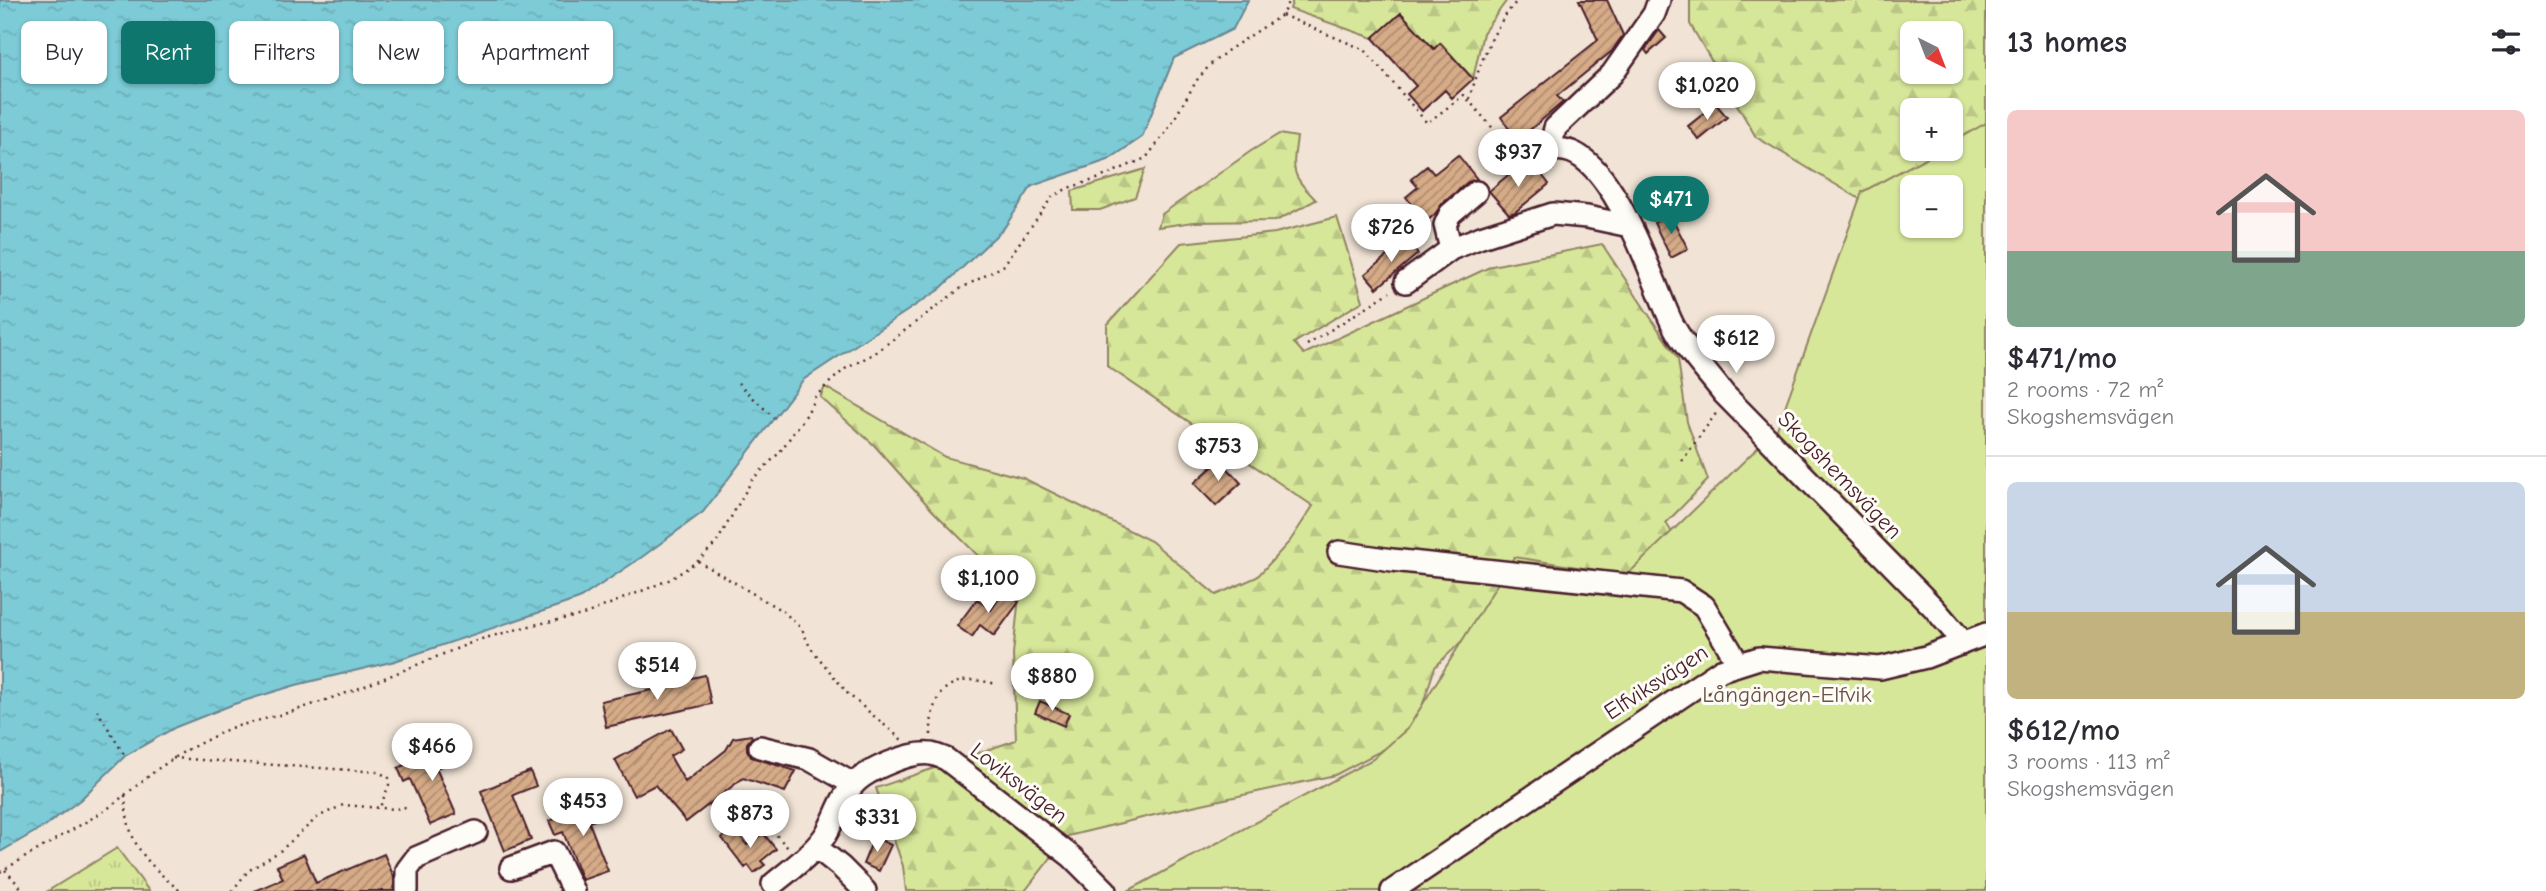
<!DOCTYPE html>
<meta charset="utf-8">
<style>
:root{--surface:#fff;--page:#f2f2f3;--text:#2b2b33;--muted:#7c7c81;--line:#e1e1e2;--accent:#0f766e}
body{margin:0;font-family:"Comic Neue",sans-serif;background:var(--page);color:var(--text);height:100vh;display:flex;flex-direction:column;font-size:26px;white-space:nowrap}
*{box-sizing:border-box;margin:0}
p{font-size:23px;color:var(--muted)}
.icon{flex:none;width:38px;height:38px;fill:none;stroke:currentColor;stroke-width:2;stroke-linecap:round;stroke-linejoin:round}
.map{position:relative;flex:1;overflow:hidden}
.details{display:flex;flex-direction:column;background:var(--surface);width:560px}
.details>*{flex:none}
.hud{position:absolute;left:21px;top:21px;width:665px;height:63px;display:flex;gap:14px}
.needle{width:46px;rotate:138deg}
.fabs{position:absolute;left:1900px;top:21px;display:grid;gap:14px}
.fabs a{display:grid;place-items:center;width:63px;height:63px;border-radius:10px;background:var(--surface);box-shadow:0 2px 5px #0004;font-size:35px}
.price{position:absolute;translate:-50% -60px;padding:0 16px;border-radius:24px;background:#fff;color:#222;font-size:23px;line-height:46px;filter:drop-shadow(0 2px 4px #0008)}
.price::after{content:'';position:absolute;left:50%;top:42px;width:21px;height:16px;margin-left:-10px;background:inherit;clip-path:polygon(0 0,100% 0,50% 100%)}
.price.on{background:var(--accent);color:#fff}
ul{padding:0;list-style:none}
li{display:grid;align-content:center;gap:14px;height:371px;padding:0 21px}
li+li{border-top:2px solid var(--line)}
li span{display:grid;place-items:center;height:217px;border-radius:10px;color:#555}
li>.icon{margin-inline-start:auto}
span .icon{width:126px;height:126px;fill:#fffc;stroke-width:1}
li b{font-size:30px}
h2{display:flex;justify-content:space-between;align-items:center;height:84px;padding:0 21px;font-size:30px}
.pill{padding:0 24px;border-radius:10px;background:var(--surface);box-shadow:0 2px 5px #0004;font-size:24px;line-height:63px}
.pill.on{background:var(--accent);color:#fff}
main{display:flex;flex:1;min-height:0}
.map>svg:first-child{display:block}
.grass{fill:url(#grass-tufts);stroke:#908362;stroke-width:2}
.forest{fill:url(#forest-firs);stroke:#908362;stroke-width:2;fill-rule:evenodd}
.park{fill:#d7e79a;stroke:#908362;stroke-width:2;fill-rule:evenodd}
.water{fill:url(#water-ripples);stroke:#678692;stroke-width:2}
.building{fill:url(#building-hatch);stroke:#4a1f2b;stroke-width:2}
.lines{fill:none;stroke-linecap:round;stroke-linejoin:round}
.minor-casing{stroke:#4a1f2b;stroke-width:26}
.path{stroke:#4a1f2b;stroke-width:2.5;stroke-dasharray:2 5;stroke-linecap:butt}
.minor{stroke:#fdfcf7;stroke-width:21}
.labels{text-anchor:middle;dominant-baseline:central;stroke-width:6;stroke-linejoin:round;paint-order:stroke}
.street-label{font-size:23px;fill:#4a1f2b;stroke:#fdfcf7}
.park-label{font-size:23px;fill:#6d5147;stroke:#fdfcf7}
</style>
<main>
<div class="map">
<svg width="1986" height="891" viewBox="0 0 1986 891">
<defs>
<pattern id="grass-tufts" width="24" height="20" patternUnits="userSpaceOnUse" patternTransform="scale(1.75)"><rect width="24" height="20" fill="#d7e79a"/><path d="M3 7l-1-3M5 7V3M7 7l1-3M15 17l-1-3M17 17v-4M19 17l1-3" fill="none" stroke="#bac685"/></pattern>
<pattern id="forest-firs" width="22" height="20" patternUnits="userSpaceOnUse" patternTransform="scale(1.75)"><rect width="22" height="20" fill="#d7e79a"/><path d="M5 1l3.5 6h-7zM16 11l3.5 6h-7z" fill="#bac685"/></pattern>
<pattern id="water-ripples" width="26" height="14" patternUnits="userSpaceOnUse" patternTransform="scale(1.75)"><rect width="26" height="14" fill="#7bcbd6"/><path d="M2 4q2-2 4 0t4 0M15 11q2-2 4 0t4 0" fill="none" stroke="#6caeb8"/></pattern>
<pattern id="building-hatch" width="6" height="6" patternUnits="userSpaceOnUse" patternTransform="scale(1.75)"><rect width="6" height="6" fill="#d6ac88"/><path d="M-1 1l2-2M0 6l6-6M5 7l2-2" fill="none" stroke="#b08b6f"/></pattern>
</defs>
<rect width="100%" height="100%" fill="#f1e4d6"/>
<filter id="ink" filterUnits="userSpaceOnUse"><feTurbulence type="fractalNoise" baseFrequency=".0143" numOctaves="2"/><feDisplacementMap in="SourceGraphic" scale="14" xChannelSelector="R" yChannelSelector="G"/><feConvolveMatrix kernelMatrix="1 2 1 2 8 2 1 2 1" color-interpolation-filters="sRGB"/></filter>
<g filter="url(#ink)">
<!-- grass -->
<path class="grass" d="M 117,848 L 149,891 L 48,891 Z"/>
<!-- forest -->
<path class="forest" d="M 1293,0 L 1507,0 L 1483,33 L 1473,79 L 1441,43 L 1434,49 L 1401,13 L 1373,38 L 1290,9 Z
M 1690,0 L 1986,0 L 1986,158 L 1865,202 L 1756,137 L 1690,24 ZM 1913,33 L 1951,33 L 1951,72 L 1913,72 ZM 1913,110 L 1951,110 L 1951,149 L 1913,149 Z
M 1279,134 L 1297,137 C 1292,173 1291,174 1316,200 L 1276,221 L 1194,222 L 1158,227 L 1162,214 L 1251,151 Z
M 1145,169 L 1135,197 L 1100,210 L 1073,210 L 1072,191 Z
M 1337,217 L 1363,301 L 1294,343 L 1304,354 L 1492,266 L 1602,244 L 1678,359 L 1687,422 L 1708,480 L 1666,523 L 1710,592 L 1534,571 L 1435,667 L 1413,734 L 1335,775 L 1179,809 L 1068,836 L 1025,891 L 906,891 L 903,866 L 876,788 L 1016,740 L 1013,654 L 1019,596 L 932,510 L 874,445 L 820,397 L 825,387 L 945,457 L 1023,478 L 1151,541 L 1216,595 L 1257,577 L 1290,541 L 1313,506 L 1107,366 L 1107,325 L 1181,243 L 1275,233 Z"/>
<!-- park -->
<path class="park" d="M 1986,123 L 1986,891 L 1128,891 L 1373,759 L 1408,728 L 1514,557 L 1627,575 L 1777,429 L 1862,192 L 1942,149 L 1951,149 L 1951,143 ZM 1913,187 L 1951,187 L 1951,226 L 1913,226 Z"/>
<!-- water -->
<path class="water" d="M 0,0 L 1248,0 L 1233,29 L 1174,58 L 1142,137 L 1108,160 L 1032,186 L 1004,228 L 940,289 L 803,380 L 703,512 L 642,557 L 579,599 L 395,661 L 296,685 L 234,704 L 176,727 L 125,756 L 80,800 L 45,826 L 0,852 Z"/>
<!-- building -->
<path class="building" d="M 1579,0 L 1607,0 L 1623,35 L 1612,51 L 1557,96 L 1563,102 L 1517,141 L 1501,117 L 1598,40 Z
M 1401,13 L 1434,49 L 1440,43 L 1473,79 L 1452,98 L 1445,90 L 1422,111 L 1407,94 L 1416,86 L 1373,38 Z
M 1659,30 L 1666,38 L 1648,54 L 1645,50 Z
M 1716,104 L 1727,117 L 1699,140 L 1688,126 Z
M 1458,155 L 1477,179 L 1468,182 L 1442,204 L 1435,214 L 1426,222 L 1406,197 L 1418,187 L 1411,179 L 1427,166 L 1434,174 Z
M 1520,165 L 1530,173 L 1539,171 L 1549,184 L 1515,212 L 1509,214 L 1489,191 Z
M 1670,214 L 1688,249 L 1671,258 L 1654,223 Z
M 1406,240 L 1418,254 L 1377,288 L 1365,274 Z
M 1220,460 L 1241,483 L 1216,506 L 1194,483 Z
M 1004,591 L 1019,602 L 994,636 L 980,625 L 972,637 L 957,626 L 977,599 L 991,610 Z
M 705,675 L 711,704 L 606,727 L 601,701 L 661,688 L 660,685 Z
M 1040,701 L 1069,714 L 1064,726 L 1035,713 Z
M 671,729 L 682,749 L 670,756 L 685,782 L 726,750 L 733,738 L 751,735 L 752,737 L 747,743 L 747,750 L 751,757 L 796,771 L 785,792 L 743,778 L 686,822 L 655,785 L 634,796 L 615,760 Z
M 455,743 L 462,757 L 436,768 L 456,814 L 430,825 L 410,779 L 404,782 L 398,768 Z
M 530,771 L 536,786 L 513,795 L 531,840 L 505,851 L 481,791 Z
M 605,799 L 610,814 L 589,822 L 608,871 L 582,880 L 563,832 L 555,835 L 549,821 Z
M 734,828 L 747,845 L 763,833 L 776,849 L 761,861 L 765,865 L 754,873 L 748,865 L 745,868 L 722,838 Z
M 874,837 L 891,845 L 879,871 L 863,864 Z
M 304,854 L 316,883 L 384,854 L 394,877 L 394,891 L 254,891 L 283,879 L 277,866 Z"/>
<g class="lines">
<!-- minor casing -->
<g class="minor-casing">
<path id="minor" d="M 1550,150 L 1555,128 L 1612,74 L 1654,14 L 1659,0
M 1532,160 C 1601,104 1652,285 1673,325 C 1686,350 1707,372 1724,394 L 1934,608 L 1958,636 L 1961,644
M 1451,249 L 1445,225 L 1450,214 L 1476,192
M 1406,282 L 1451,249 L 1481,237 L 1553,214 L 1587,217 L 1630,226
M 1339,552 L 1392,560 L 1681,591 L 1704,606 L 1738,663
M 760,747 L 809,759 L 853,784
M 816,847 L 841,867 L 865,891
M 511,868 L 554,852 L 573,891
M 773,884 C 790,870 811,855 824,837 C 835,821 839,800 853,785 C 866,770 911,751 931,754 C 936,755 941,757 946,759 L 1072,857 L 1106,891
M 407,891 L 407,870 L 416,858 L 476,832
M 1392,891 L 1721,670 L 1759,658 L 1880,668 L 1926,657 L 1986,634"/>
</g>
<!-- path -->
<path class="path" d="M 1282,15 L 1365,50 L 1427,123 L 1464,95 L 1516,155
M 1469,99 C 1481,63 1491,29 1518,0
M 1307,345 L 1390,292
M 738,383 L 774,418
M 1682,461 L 1717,412
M 698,561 L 784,612 L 802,629 L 810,647 L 848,694 L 902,740
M 97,710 L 125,756
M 931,735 C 930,689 952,672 996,684
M 173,758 L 379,772 L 389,778 L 389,785 L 380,807
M 125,795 C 127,844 144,860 180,891
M 724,803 L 763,820 L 788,848
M 5,870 L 24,891
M 0,872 L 106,810 L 159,768 L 185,751 L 230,728 L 291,712 L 355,690 L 478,640 L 533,625 L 583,615 L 671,579 L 698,561 L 717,542 L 752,480 L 779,453 L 807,414 L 815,397 L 829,383 L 845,369 L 875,353 L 960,289 L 1003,266 L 1052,197 L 1068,188 L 1097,179 L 1146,158 L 1167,131 L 1197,80 L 1210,65 L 1227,51 L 1282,15 L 1289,0
M 232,891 L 248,871 L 280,851 L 318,817 L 343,805 L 395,809 L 406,807"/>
<!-- minor -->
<use href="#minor" class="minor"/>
</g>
</g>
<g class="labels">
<!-- street labels -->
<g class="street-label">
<text transform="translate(1840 475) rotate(46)">Skogshemsvägen</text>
<text transform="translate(1656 682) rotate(-33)">Elfviksvägen</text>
<text transform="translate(1019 783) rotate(38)">Loviksvägen</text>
</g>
<!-- park labels -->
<g class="park-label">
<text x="1787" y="694">Långängen-Elfvik</text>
</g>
</g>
</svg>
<div class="fabs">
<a><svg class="needle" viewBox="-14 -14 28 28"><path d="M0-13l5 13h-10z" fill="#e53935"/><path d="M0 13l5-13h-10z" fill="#7c7c81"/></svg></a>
<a>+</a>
<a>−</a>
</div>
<b class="price" style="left:1707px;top:122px">$1,020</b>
<b class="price" style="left:1518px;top:189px">$937</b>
<b class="price on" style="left:1671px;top:236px">$471</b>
<b class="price" style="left:1391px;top:264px">$726</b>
<b class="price" style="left:1736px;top:375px">$612</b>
<b class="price" style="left:1218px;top:483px">$753</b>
<b class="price" style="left:988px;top:615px">$1,100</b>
<b class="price" style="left:657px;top:702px">$514</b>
<b class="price" style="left:1052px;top:713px">$880</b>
<b class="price" style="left:432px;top:783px">$466</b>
<b class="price" style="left:583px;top:838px">$453</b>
<b class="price" style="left:750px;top:850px">$873</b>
<b class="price" style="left:877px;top:854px">$331</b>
<div class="hud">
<a class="pill">Buy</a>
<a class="pill on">Rent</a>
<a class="pill">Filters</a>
<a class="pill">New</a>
<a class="pill">Apartment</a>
</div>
</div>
<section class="details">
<h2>13 homes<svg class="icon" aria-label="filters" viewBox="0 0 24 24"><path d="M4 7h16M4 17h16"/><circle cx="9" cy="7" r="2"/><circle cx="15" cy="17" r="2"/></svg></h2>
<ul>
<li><span style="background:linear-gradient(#f6c9c9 65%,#7fa58c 0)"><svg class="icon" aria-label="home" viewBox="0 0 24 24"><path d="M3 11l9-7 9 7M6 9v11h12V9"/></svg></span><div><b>$471/mo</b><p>2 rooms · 72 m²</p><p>Skogshemsvägen</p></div></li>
<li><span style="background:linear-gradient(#c9d6e8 60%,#c2b280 0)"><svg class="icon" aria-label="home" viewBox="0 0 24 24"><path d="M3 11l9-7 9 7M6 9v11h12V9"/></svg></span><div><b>$612/mo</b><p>3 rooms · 113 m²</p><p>Skogshemsvägen</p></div></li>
</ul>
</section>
</main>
